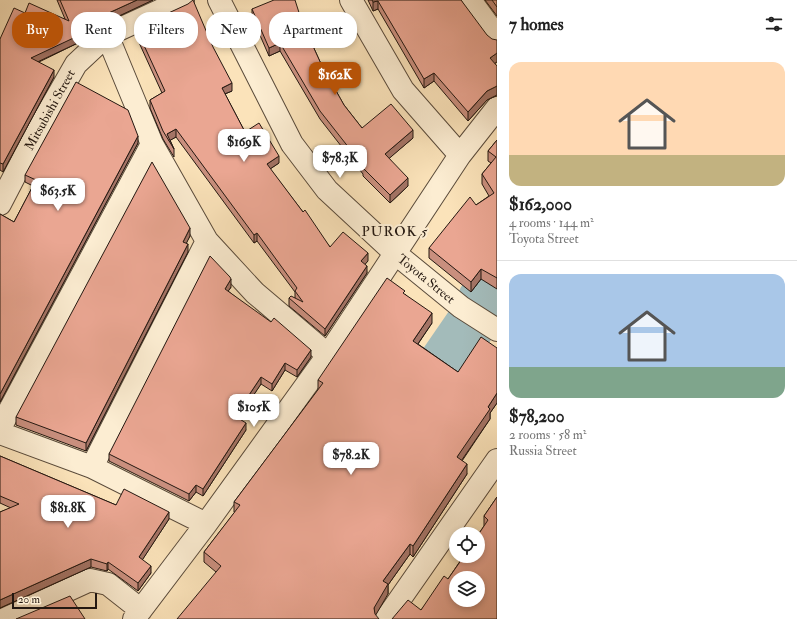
<!DOCTYPE html>
<meta charset="utf-8">
<style>
:root{--surface:#fff;--page:#f2f2f2;--text:#222;--muted:#767676;--line:#e0e0e0;--accent:#b45309}
body{margin:0;font-family:"IM FELL Double Pica",serif;background:var(--page);color:var(--text);height:100vh;display:flex;flex-direction:column;font-size:15px;white-space:nowrap}
*{box-sizing:border-box;margin:0}
p{font-size:13px;color:var(--muted)}
.icon{flex:none;width:22px;height:22px;fill:none;stroke:currentColor;stroke-width:2;stroke-linecap:round;stroke-linejoin:round}
.map{position:relative;flex:1;overflow:hidden}
.sheet{display:flex;flex-direction:column;background:var(--surface);width:300px}
.sheet>*{flex:none}
.top-card{position:absolute;left:12px;top:12px;width:380px;height:36px;display:flex;gap:8px}
.controls{position:absolute;left:449px;top:527px;display:grid;gap:8px}
.controls a{display:grid;place-items:center;width:36px;height:36px;border-radius:50%;background:var(--surface);box-shadow:0 2px 6px #0003;font-size:20px}
.scale{position:absolute;left:12px;bottom:10px;width:85px;box-sizing:border-box;padding-left:4px;border:2px solid #241811;border-top:0;font-size:11px;line-height:14px;white-space:nowrap;color:#241811;-webkit-text-stroke:3px #fcedd2;paint-order:stroke}
.price{position:absolute;translate:-50% -34px;padding:0 9px;border-radius:8px;background:#fff;color:#222;font-size:13px;line-height:26px;filter:drop-shadow(0 1px 2px #0008)}
.price::after{content:'';position:absolute;left:50%;top:24px;width:12px;height:9px;margin-left:-6px;background:inherit;clip-path:polygon(0 0,100% 0,50% 100%)}
.price.active{background:var(--accent);color:#fff}
ul{padding:0;list-style:none}
li{display:grid;align-content:center;gap:8px;height:212px;padding:0 12px}
li+li{border-top:1px solid var(--line)}
li span{display:grid;place-items:center;height:124px;border-radius:12px;color:#555}
li>.icon{margin-inline-start:auto}
span .icon{width:72px;height:72px;fill:#fffc;stroke-width:1}
li b{font-size:17px}
h2{display:flex;justify-content:space-between;align-items:center;height:48px;padding:0 12px;font-size:17px}
.chip{padding:0 14px;border-radius:16px;background:var(--surface);box-shadow:0 2px 6px #0003;font-size:14px;line-height:36px}
.chip.active{background:var(--accent);color:#fff}
main{display:flex;flex:1;min-height:0}
.map>svg:first-child{display:block}
.lines{fill:none;stroke-linecap:round;stroke-linejoin:round}
.river{stroke:#a3bbba;stroke-width:51}
.minor-casing{stroke:#5a4b3b;stroke-width:24}
.minor{stroke:#fcedd2;stroke-width:22}
.wall{fill:#c98f7e;stroke:#241811}
.shaded-wall{fill:#a47466;stroke:#241811}
.building{fill:#eaa692;stroke:#241811;fill-rule:evenodd}
.labels{text-anchor:middle;dominant-baseline:central;stroke-width:4;stroke-linejoin:round;paint-order:stroke}
.street-label{font-size:13px;fill:#241811;stroke:#fcedd2}
.neighbourhood-label{font-size:14px;letter-spacing:1px;fill:#241811;stroke:#fcedd2}
</style>
<main>
<div class="map">
<svg width="497" height="619" viewBox="0 0 497 619">
<rect width="100%" height="100%" fill="#fbe3ba"/>
<filter id="stains"><feTurbulence type="fractalNoise" baseFrequency=".005" numOctaves="4"/><feColorMatrix values="0 0 0 0 .2 0 0 0 0 .09 0 0 0 0 .02 0 0 0 .5 -.17"/></filter>
<radialGradient id="worn" r=".72"><stop offset=".6" stop-color="#630" stop-opacity="0"/><stop offset="1" stop-color="#630" stop-opacity=".3"/></radialGradient>
<g class="lines">
<!-- river -->
<path class="river" d="M 483,300 L 497,283
M 405,420 L 469,327"/>
<!-- minor casing -->
<g class="minor-casing">
<path id="minor" d="M 219,0 L 292,144 L 327,190 L 396,254 L 461,307 L 497,330
M 351,0 L 403,90 L 460,155
M 470,0 L 497,37
M 107,35 L 152,144 L 207,241 L 255,293 L 328,355
M 0,204 L 41,125 L 76,64 L 107,35 L 183,0
M 0,428 L 152,144
M 0,433 L 92,467
M 206,524 L 92,467 L 207,241
M 5,619 L 90,580 L 108,584 L 141,610
M 134,619 L 206,524 L 328,355 L 460,155 L 497,108
M 386,619 L 497,460"/>
</g>
<!-- minor -->
<use href="#minor" class="minor"/>
</g>
<!-- wall -->
<path class="wall" d="M 57,0 L 153,0 L 102,24 L 82,41 L 39,62 L 54,77 L 3,172 L 0,170 L 0,39 L 25,13 L 65,19 Z
M 368,0 L 461,0 L 497,62 L 495,63 L 496,96 L 487,100 L 468,121 L 434,81 L 424,88 L 378,9 L 373,11 Z
M 485,0 L 497,0 L 497,16 Z
M 252,9 L 302,22 L 322,66 L 344,105 L 362,128 L 413,138 L 389,158 L 408,186 L 390,203 L 363,176 L 363,174 L 320,119 L 280,51 L 269,56 L 252,17 Z
M 136,28 L 232,91 L 225,94 L 245,132 L 279,163 L 270,169 L 303,212 L 330,247 L 368,261 L 365,264 L 367,273 L 325,336 L 289,306 L 289,298 L 295,298 L 295,292 L 257,241 L 254,243 L 176,137 L 170,140 L 174,149 L 174,157 L 163,139 L 150,108 L 150,100 L 162,93 L 136,36 Z
M 497,140 L 497,289 L 481,279 L 471,292 L 429,258 L 429,248 L 476,205 L 489,196 L 482,184 L 482,174 L 491,163 L 488,161 L 488,151 Z
M 138,143 L 0,402 L 0,214 L 14,222 L 33,186 L 25,182 L 25,175 Z
M 190,236 L 186,243 L 188,252 L 86,451 L 16,425 L 16,417 Z
M 231,287 L 228,291 L 311,357 L 297,377 L 285,370 L 272,391 L 261,384 L 238,418 L 246,430 L 203,496 L 196,492 L 189,501 L 109,461 L 109,454 Z
M 405,294 L 432,323 L 418,344 L 458,372 L 497,348 L 497,403 L 490,413 L 490,419 L 462,461 L 467,474 L 413,557 L 410,554 L 388,585 L 388,594 L 216,572 L 204,562 L 204,552 L 235,512 L 234,512 L 234,502 L 318,390 L 318,380 Z
M 0,456 L 116,505 L 169,519 L 142,560 L 151,573 L 138,591 L 108,569 L 107,571 L 91,567 L 0,608 L 0,512 L 11,508 L 0,503 Z
M 497,497 L 497,619 L 421,610 L 448,579 L 484,526 L 484,516 Z"/>
<!-- shaded-wall -->
<path class="shaded-wall" d="M 137,0 L 153,0 L 102,24 L 82,41 L 31,65 L 31,58 L 102,16 Z
M 378,1 L 378,9 L 373,11 L 373,2 Z
M 280,43 L 280,51 L 269,56 L 269,48 Z
M 497,53 L 497,62 L 490,66 L 490,58 Z
M 54,70 L 54,77 L 3,172 L 3,164 Z
M 434,73 L 434,81 L 424,88 L 424,79 Z
M 232,83 L 232,91 L 222,95 L 222,88 Z
M 497,86 L 497,95 L 487,100 L 468,121 L 468,112 L 487,91 Z
M 176,129 L 176,137 L 169,141 L 167,134 Z
M 413,130 L 413,138 L 385,162 L 385,154 Z
M 138,136 L 138,143 L 0,402 L 0,394 Z
M 279,156 L 279,163 L 267,171 L 267,164 Z
M 408,178 L 408,186 L 390,203 L 390,195 Z
M 190,228 L 190,236 L 183,250 L 183,242 Z
M 257,233 L 257,241 L 254,243 L 254,235 Z
M 188,244 L 188,252 L 86,451 L 86,443 Z
M 368,253 L 368,261 L 361,269 L 361,261 Z
M 367,266 L 367,273 L 325,336 L 325,329 Z
M 481,269 L 481,279 L 471,292 L 471,282 Z
M 231,279 L 231,287 L 225,296 L 225,289 Z
M 432,313 L 432,323 L 413,351 L 413,341 Z
M 311,350 L 311,357 L 297,377 L 297,370 Z
M 285,363 L 285,370 L 272,391 L 272,384 Z
M 261,377 L 261,384 L 235,423 L 235,416 Z
M 497,393 L 497,403 L 490,413 L 490,419 L 457,467 L 457,457 L 488,407 Z
M 246,423 L 246,430 L 203,496 L 203,489 Z
M 467,464 L 467,474 L 413,557 L 413,546 Z
M 196,485 L 196,492 L 189,501 L 189,494 Z
M 169,512 L 169,519 L 139,565 L 139,557 Z
M 410,544 L 410,554 L 388,585 L 388,594 L 374,618 L 374,608 L 383,581 Z
M 91,559 L 91,567 L 0,608 L 0,600 Z
M 108,562 L 108,569 L 107,571 L 107,564 Z
M 151,566 L 151,573 L 138,591 L 138,583 Z"/>
<!-- building -->
<path class="building" d="M 60,0 L 137,0 L 102,16 L 82,34 L 31,58 L 54,70 L 3,164 L 0,163 L 0,39 L 14,8 L 25,13 L 29,3 L 69,21 Z
M 193,0 L 213,47 L 232,83 L 222,88 L 245,132 L 259,123 L 279,156 L 267,164 L 303,212 L 305,210 L 330,247 L 343,232 L 368,253 L 361,261 L 367,266 L 325,329 L 289,298 L 291,296 L 303,302 L 295,291 L 297,288 L 257,233 L 254,235 L 176,129 L 167,134 L 174,149 L 163,131 L 150,100 L 165,91 L 136,28 L 188,4 Z
M 274,0 L 295,0 L 302,22 L 322,66 L 344,105 L 362,128 L 391,104 L 413,130 L 385,154 L 408,178 L 390,195 L 363,168 L 364,167 L 320,111 L 280,43 L 269,48 L 252,9 Z
M 372,0 L 461,0 L 487,35 L 492,39 L 497,40 L 497,53 L 490,58 L 497,66 L 497,86 L 487,91 L 468,112 L 434,73 L 424,79 L 378,1 L 373,2 Z
M 492,0 L 497,0 L 497,7 Z
M 76,82 L 128,110 L 138,136 L 0,394 L 0,214 L 14,222 L 36,180 L 25,175 Z
M 497,140 L 497,278 L 481,269 L 471,282 L 429,248 L 470,197 L 476,205 L 494,193 L 482,174 L 496,157 L 488,151 Z
M 152,162 L 190,228 L 183,242 L 188,244 L 86,443 L 16,417 Z
M 210,256 L 230,277 L 231,279 L 225,289 L 271,322 L 274,318 L 311,350 L 297,370 L 285,363 L 272,384 L 261,377 L 235,416 L 246,423 L 203,489 L 196,485 L 189,494 L 109,454 Z
M 387,278 L 405,291 L 403,293 L 432,313 L 413,341 L 458,372 L 481,337 L 497,348 L 497,393 L 488,407 L 490,409 L 457,457 L 467,464 L 413,546 L 410,544 L 383,581 L 388,584 L 374,608 L 375,614 L 379,619 L 177,619 L 221,566 L 204,552 L 240,505 L 234,502 L 323,383 L 318,380 Z
M 0,456 L 116,505 L 124,489 L 169,512 L 139,557 L 151,566 L 138,583 L 108,562 L 107,564 L 91,559 L 0,600 L 0,512 L 19,504 L 0,496 Z
M 497,497 L 497,619 L 392,619 L 408,600 L 421,610 L 444,576 L 448,579 L 464,556 L 478,556 L 478,535 L 488,520 L 484,516 ZM 456,578 L 478,578 L 478,600 L 456,600 Z
M 70,596 L 85,619 L 16,619 Z"/>
<g class="labels">
<!-- street labels -->
<g class="street-label">
<text transform="translate(50 110) rotate(-61)">Mitsubishi Street</text>
<text transform="translate(426 279) rotate(39)">Toyota Street</text>
</g>
<!-- neighbourhood labels -->
<g class="neighbourhood-label">
<text x="395" y="231">PUROK 5</text>
</g>
</g>
<rect width="100%" height="100%" filter="url(#stains)"/>
<rect width="100%" height="100%" fill="url(#worn)"/>
</svg>
<div class="controls">
<a><svg class="icon" aria-label="locate" viewBox="0 0 24 24"><circle cx="12" cy="12" r="6"/><path d="M12 2v4M12 18v4M2 12h4M18 12h4"/></svg></a>
<a><svg class="icon" aria-label="layers" viewBox="0 0 24 24"><path d="M12 4l9 5-9 5-9-5zM3 14l9 5 9-5"/></svg></a>
</div>
<div class="scale">20 m</div>
<b class="price active" style="left:335px;top:96px">$162K</b>
<b class="price" style="left:244px;top:163px">$169K</b>
<b class="price" style="left:340px;top:179px">$78.3K</b>
<b class="price" style="left:58px;top:212px">$63.5K</b>
<b class="price" style="left:254px;top:428px">$105K</b>
<b class="price" style="left:351px;top:476px">$78.2K</b>
<b class="price" style="left:68px;top:529px">$81.8K</b>
<div class="top-card">
<a class="chip active">Buy</a>
<a class="chip">Rent</a>
<a class="chip">Filters</a>
<a class="chip">New</a>
<a class="chip">Apartment</a>
</div>
</div>
<section class="sheet">
<h2>7 homes<svg class="icon" aria-label="filters" viewBox="0 0 24 24"><path d="M4 7h16M4 17h16"/><circle cx="9" cy="7" r="2"/><circle cx="15" cy="17" r="2"/></svg></h2>
<ul>
<li><span style="background:linear-gradient(#ffd9b3 75%,#c2b280 0)"><svg class="icon" aria-label="home" viewBox="0 0 24 24"><path d="M3 11l9-7 9 7M6 9v11h12V9"/></svg></span><div><b>$162,000</b><p>4 rooms · 144 m²</p><p>Toyota Street</p></div></li>
<li><span style="background:linear-gradient(#a9c7e8 75%,#7fa58c 0)"><svg class="icon" aria-label="home" viewBox="0 0 24 24"><path d="M3 11l9-7 9 7M6 9v11h12V9"/></svg></span><div><b>$78,200</b><p>2 rooms · 58 m²</p><p>Russia Street</p></div></li>
</ul>
</section>
</main>
